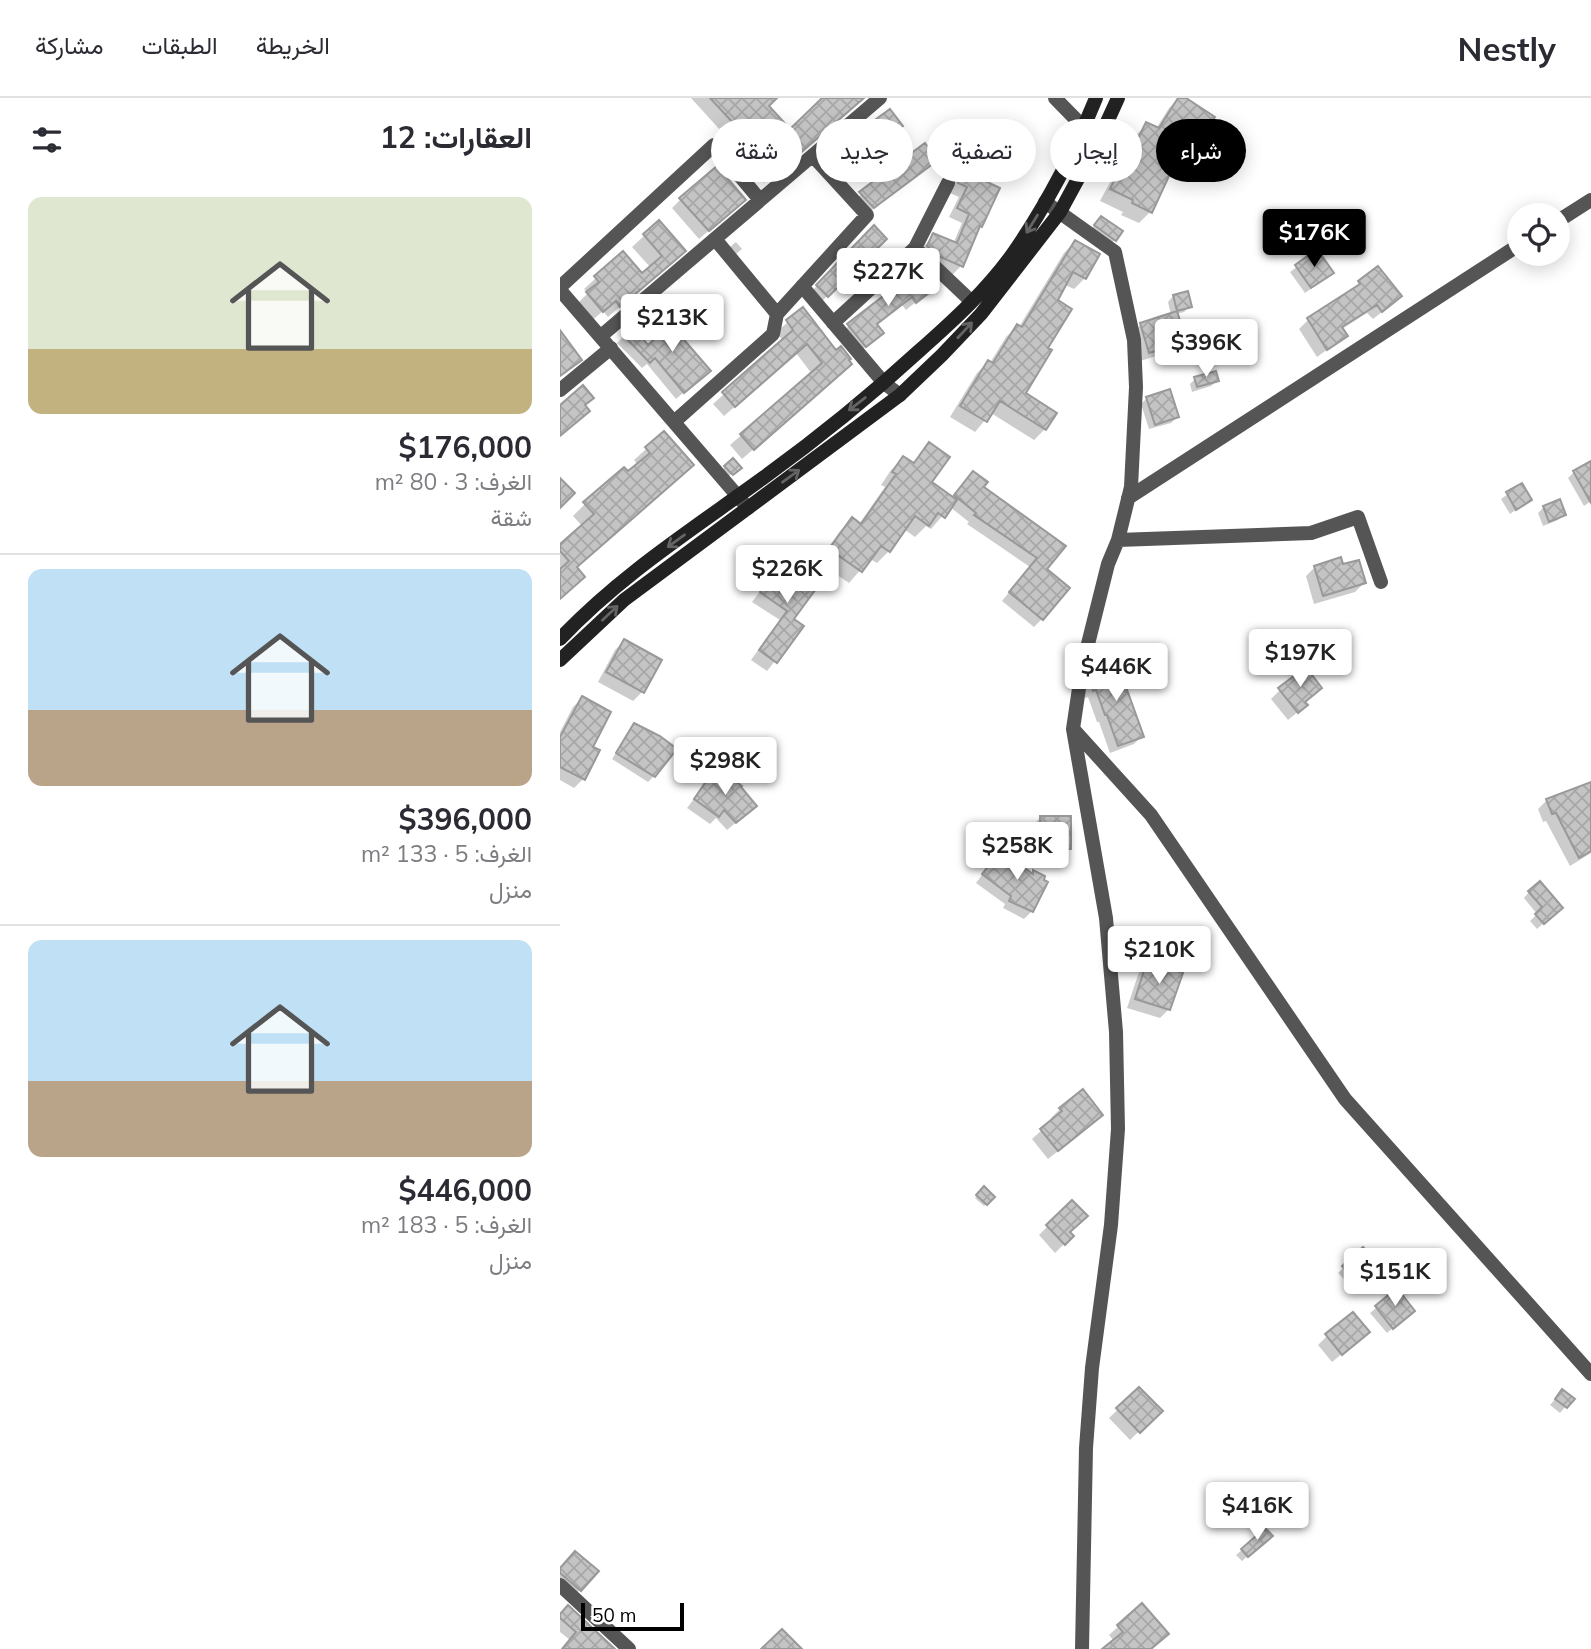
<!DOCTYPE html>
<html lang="ar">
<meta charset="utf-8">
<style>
:root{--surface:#fff;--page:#f2f2f3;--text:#2b2b33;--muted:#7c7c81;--line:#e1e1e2;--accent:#000}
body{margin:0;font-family:Mulish,Vazirmatn,sans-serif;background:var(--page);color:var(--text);direction:rtl;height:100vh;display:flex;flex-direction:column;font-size:26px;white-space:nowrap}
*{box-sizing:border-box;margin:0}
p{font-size:23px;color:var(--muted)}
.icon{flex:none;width:38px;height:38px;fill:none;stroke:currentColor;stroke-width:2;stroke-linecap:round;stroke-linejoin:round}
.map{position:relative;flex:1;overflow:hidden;direction:ltr}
.panel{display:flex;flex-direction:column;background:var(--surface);width:560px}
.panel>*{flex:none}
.top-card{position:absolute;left:21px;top:21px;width:665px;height:63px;direction:rtl;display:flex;gap:14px}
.tools{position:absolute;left:947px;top:105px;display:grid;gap:14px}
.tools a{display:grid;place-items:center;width:63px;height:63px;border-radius:50%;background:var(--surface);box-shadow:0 4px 18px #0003;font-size:35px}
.scale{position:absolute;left:21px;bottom:18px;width:103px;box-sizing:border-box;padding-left:7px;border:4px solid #000;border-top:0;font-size:19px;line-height:24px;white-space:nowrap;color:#000;-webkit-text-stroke:5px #fff;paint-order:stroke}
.price{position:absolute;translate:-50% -60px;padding:0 16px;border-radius:7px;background:#fff;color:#222;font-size:23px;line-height:46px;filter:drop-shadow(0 2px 4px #0008)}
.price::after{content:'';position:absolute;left:50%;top:42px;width:21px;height:16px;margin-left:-10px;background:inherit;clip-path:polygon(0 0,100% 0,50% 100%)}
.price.selected{background:var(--accent);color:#fff}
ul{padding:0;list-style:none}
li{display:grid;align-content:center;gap:14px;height:371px;padding:0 28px}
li+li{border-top:2px solid var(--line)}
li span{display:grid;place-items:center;height:217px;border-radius:14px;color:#555}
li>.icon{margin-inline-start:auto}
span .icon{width:126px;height:126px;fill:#fffc;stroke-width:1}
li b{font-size:30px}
h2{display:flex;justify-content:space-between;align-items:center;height:84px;padding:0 28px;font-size:30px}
.tag{padding:0 24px;border-radius:32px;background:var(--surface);box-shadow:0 4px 18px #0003;font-size:24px;line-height:63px}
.tag.selected{background:var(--accent);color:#fff}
header{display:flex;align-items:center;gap:42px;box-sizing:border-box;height:98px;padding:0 35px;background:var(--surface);border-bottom:2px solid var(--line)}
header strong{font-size:33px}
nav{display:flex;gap:38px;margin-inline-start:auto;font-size:24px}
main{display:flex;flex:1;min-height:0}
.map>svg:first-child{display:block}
.shadow{fill:#0003}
.building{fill:url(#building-cross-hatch);stroke:#999;stroke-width:2}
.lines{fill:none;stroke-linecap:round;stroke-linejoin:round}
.minor{stroke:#555;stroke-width:14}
.secondary{stroke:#222;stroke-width:14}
.oneway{stroke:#646464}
</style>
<header>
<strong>Nestly</strong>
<nav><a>الخريطة</a><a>الطبقات</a><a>مشاركة</a></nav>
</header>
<main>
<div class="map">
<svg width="1031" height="1551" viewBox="0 0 1031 1551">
<defs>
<pattern id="building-cross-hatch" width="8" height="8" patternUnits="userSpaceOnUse" patternTransform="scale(1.75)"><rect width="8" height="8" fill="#c4c4c4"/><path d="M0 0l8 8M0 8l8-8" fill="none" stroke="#a7a7a7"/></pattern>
</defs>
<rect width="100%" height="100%" fill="#fff"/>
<!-- shadow -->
<path class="shadow" d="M 131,0 L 213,0 L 206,8 L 230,33 L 267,0 L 304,0 L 204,85 L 189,68 L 191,66 Z
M 619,0 L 622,0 L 635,46 L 624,57 L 618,54 L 590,114 L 579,125 L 561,117 L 563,114 L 540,103 L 575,38 L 586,27 L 596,31 L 609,10 Z
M 340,28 L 270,81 L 259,69 L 268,60 Z
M 365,47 L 367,70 L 304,118 L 292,104 Z
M 404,75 L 420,128 L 416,132 L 401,168 L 392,177 L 359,158 L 365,147 L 374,138 L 393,146 L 402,125 L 389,119 L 399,99 L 390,95 L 395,84 Z
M 121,101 L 175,110 L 139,141 L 112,110 Z
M 99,124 L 112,164 L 48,219 L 43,213 L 30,224 L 16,207 L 28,195 L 24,191 L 36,180 L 82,177 L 91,170 L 72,149 Z
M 535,125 L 555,142 L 549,147 L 530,134 Z
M 314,129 L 325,141 L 258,207 L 248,197 Z
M 176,144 L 182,151 L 176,156 L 170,149 Z
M 515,144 L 525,180 L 514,191 L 505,187 L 496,203 L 485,250 L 464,295 L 485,331 L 474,342 L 431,315 L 415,334 L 390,319 L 417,275 L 428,264 L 430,265 L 446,239 L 457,228 L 459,229 L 504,155 Z
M 757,154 L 766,180 L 745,195 L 730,174 Z
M 351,179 L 372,191 L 346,212 L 342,207 L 316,227 L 322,235 L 296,257 L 279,236 Z
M 799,185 L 831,207 L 813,221 L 807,215 L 782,231 L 786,238 L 757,259 L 739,231 L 748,222 L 791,194 Z
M 613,198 L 630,208 L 624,214 L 616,216 L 625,243 L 616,252 L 580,263 L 572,236 L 581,226 L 611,217 L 608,204 Z
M 243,212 L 279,277 L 182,361 L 170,347 L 252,276 L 236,255 L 164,318 L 153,306 L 223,243 L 216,234 Z
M 117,236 L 141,280 L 116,301 L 87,266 L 82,270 L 57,245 L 64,238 L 88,249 Z
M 635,281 L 657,283 L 651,288 L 632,294 L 630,286 Z
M 587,300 L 617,319 L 611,325 L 589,331 L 581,306 Z
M 104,335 L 15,470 L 0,500 L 0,448 L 23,429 L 13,418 L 25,406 L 78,367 L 74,362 Z
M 369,346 L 370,385 L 392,400 L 413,375 L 421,389 L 503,448 L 484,471 L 482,521 L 474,529 L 442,503 L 470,469 L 407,426 L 409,424 L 390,409 L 371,431 L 366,428 L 355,439 L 344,431 L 329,453 L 317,465 L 310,461 L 289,485 L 258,464 L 280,433 L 292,421 L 299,426 L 325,389 L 321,387 L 331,372 L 344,360 L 352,366 Z
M 173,362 L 179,370 L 169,378 L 163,371 Z
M 1031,370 L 1031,403 L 1024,408 L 1008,380 L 1014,374 Z
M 961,387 L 970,402 L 950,416 L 941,401 Z
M 984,409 L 1004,416 L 998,422 L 983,428 L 978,415 Z
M 225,461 L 232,522 L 242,529 L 207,573 L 191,562 L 220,522 L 192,504 Z
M 755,469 L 782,469 L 804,485 L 795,494 L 754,506 L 746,478 Z
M 64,543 L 82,594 L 73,603 L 38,584 L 55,552 Z
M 532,574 L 582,638 L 574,646 L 550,655 L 539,624 L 537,624 L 528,599 L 525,600 L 523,591 L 524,582 Z
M 720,592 L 746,607 L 728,622 L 711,601 Z
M 22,600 L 30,650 L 23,681 L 14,690 L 0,682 L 0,634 L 13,609 Z
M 74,627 L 94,678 L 88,684 L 52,661 Z
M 156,672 L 186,716 L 167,732 L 156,720 L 150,726 L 127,710 Z
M 1031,686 L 1031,755 L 1010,768 L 986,723 L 983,724 L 978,711 L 987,702 Z
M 481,719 L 509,751 L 500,760 L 472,760 L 472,728 Z
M 431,765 L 471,777 L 473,774 L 483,779 L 472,813 L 464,821 L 443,810 L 445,806 L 416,785 Z
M 969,794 L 995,815 L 977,831 L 970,823 L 977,816 L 964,800 Z
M 588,865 L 609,911 L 600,920 L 567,910 L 579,874 Z
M 500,1011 L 532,1026 L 488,1061 L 472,1041 L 493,1022 L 491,1020 Z
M 424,1090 L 433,1099 L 424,1108 L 415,1100 Z
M 512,1104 L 508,1135 L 512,1138 L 495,1155 L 479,1137 Z
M 803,1151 L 818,1167 L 793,1191 L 778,1175 Z
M 837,1193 L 847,1218 L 827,1235 L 810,1215 Z
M 767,1238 L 798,1243 L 772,1264 L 758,1247 Z
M 579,1291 L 600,1313 L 570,1342 L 549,1320 Z
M 997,1299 L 1012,1301 L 1000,1315 L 990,1307 Z
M 705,1443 L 682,1463 L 676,1457 L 682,1452 Z
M 0,1472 L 36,1474 L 14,1498 L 0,1485 Z
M 582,1507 L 590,1551 L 545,1551 L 554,1543 L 549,1537 Z
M 0,1517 L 52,1551 L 3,1551 L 10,1542 L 0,1534 Z"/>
<!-- building -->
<path class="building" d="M 150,0 L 217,0 L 209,8 L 230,31 L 262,0 L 304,0 L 216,76 L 199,56 L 200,54 Z
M 618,0 L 626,0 L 655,19 L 636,47 L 626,41 L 592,115 L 572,105 L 573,102 L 550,91 L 566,58 L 569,59 L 586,24 L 599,30 Z
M 330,11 L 343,28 L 280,74 L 266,58 Z
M 365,45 L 378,62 L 314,110 L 299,94 Z
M 157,68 L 186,102 L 149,133 L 119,100 Z
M 404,73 L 440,90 L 422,129 L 420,128 L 403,169 L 378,158 L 367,148 L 373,135 L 397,145 L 409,116 L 397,110 L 407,89 L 398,85 Z
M 541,118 L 563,133 L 556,143 L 534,127 Z
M 99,122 L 126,153 L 60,209 L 56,203 L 43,214 L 26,194 L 39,184 L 34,178 L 63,153 L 82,175 L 102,158 L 83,136 Z
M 314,127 L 327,141 L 268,199 L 256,187 Z
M 515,142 L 540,156 L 526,181 L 513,174 L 498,202 L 512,211 L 488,250 L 492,252 L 466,295 L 497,315 L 486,332 L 440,303 L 427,324 L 400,308 L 428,262 L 433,265 L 457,226 L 462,229 Z
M 757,151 L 774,175 L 751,190 L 735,167 Z
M 818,168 L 842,198 L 822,214 L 817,207 L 782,229 L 788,238 L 767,252 L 747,220 L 800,186 L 798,183 Z
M 352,176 L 356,181 L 363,176 L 374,191 L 356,205 L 352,199 L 317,226 L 324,235 L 306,249 L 287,226 Z
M 628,193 L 632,209 L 617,213 L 613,197 Z
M 243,209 L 276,252 L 281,248 L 291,261 L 289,262 L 292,266 L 194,352 L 180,336 L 262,265 L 247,246 L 175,309 L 162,294 L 233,232 L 226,222 Z
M 617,213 L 627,244 L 589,255 L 580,225 Z
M 121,215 L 131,225 L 119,236 L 151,273 L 124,295 L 95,260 L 90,265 L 63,237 L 73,228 L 88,247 Z
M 0,232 L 22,262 L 0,278 Z
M 656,273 L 659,283 L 637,289 L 634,279 Z
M 23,287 L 34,300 L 25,307 L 30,313 L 0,338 L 0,307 Z
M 610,291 L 619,319 L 595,327 L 586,299 Z
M 104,333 L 134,367 L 17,469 L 25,479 L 0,501 L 0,471 L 9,463 L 0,453 L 0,446 L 34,416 L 23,404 L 64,369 L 68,373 L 90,355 L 85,349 Z
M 369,344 L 390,359 L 372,384 L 397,402 L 385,420 L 378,415 L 369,428 L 355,418 L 330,454 L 321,448 L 302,474 L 269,451 L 292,419 L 301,426 L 336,376 L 332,374 L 343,358 L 354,365 Z
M 173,360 L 182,370 L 173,377 L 164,368 Z
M 1031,363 L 1031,405 L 1013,373 Z
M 413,373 L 428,384 L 424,389 L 506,448 L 487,471 L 510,490 L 483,522 L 449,494 L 477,460 L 414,417 L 416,415 L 394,397 Z
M 0,380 L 15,395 L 0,410 Z
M 962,385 L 972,402 L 956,412 L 946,394 Z
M 1000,401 L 1006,417 L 989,424 L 983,408 Z
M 225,458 L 261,484 L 234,521 L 244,528 L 217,565 L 199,552 L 227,513 L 200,494 Z
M 781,459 L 783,466 L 799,462 L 806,485 L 763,498 L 754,468 Z
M 64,541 L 102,562 L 84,595 L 46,574 Z
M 557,564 L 584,639 L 558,648 L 547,617 L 545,617 L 536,592 L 533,593 L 530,582 L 531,572 Z
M 746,569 L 762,590 L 745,604 L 748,607 L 738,615 L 718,590 Z
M 22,598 L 51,614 L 33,649 L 40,652 L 25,682 L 0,669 L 0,639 Z
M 74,625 L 100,638 L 117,651 L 95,679 L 56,655 Z
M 156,669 L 182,688 L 181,689 L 197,708 L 176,725 L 164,712 L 159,719 L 134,701 Z
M 1031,684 L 1031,753 L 1019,760 L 996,715 L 992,716 L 986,701 Z
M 480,718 L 511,718 L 511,751 L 480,751 Z
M 438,756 L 458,765 L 473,776 L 473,772 L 485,778 L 484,782 L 488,784 L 473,814 L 449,803 L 451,798 L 422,776 Z
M 980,783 L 1003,810 L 984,826 L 975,816 L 982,809 L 968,793 Z
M 587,863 L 623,875 L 610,912 L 575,901 Z
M 523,991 L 543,1017 L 498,1053 L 480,1031 L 502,1013 L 499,1010 Z
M 424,1088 L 435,1099 L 427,1107 L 416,1097 Z
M 512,1102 L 528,1118 L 510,1134 L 514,1138 L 505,1147 L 486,1127 Z
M 803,1149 L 820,1167 L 799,1187 L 782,1168 Z
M 837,1190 L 855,1213 L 833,1231 L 815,1208 Z
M 793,1214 L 810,1234 L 782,1257 L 765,1236 Z
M 579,1289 L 603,1313 L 580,1335 L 556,1310 Z
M 1002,1291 L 1015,1301 L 1007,1310 L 995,1301 Z
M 705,1430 L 713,1438 L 688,1459 L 681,1451 Z
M 15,1453 L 39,1473 L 21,1493 L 0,1475 L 0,1470 Z
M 582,1505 L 609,1536 L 591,1551 L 542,1551 L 563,1534 L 557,1527 Z
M 8,1507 L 55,1551 L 2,1551 L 16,1534 L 0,1520 L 0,1516 Z
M 222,1531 L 242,1551 L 201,1551 Z"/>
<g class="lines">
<!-- minor -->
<path class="minor" d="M 495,0 L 538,44
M 485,104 L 555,154 L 574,242 L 576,289 L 571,389 L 558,442 L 548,466 L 522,570 L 513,631 L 546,820 L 556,934 L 558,1031 L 551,1127 L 532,1270 L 526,1350 L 522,1551
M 998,123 L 1031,102
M 355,150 L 411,203
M 242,188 L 324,285 L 340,297
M 0,189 L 154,47 L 200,102
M 0,192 L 188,410
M 217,216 L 307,117 L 253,58
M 273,225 L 355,150 L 388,85
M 41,238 L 320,0
M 0,292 L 51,250
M 114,324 L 213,236 L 217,216 L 155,141
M 568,400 L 959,147
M 558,442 L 751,435 L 798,419 L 821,484
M 514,632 L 591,717 L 785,1001 L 1031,1276
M 0,1487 L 69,1551"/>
<!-- secondary -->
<path class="secondary" d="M 0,541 C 59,478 133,431 203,380 C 257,341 310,298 359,253 C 393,223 428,191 454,154 C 487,106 514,54 536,0
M 0,562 L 64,502 L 340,297 L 382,257 L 421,216 L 500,114 L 538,44 L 558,0"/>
</g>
<!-- one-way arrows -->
<defs><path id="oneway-shaft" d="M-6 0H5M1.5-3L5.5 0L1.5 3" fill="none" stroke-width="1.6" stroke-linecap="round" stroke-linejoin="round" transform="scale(1.75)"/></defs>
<g class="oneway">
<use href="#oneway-shaft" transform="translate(472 126) rotate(122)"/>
<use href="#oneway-shaft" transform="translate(405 232) rotate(-47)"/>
<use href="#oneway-shaft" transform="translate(297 306) rotate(142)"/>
<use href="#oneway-shaft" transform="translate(231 378) rotate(-36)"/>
<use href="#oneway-shaft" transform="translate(116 443) rotate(144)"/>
<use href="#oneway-shaft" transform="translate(50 515) rotate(-43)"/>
</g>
</svg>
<div class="tools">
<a><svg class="icon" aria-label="locate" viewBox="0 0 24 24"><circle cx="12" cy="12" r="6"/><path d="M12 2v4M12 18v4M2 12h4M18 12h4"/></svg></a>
</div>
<div class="scale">50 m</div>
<b class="price selected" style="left:754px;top:171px">$176K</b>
<b class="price" style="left:328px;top:210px">$227K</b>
<b class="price" style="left:112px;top:256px">$213K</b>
<b class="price" style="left:646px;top:281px">$396K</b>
<b class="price" style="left:227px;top:507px">$226K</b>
<b class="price" style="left:740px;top:591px">$197K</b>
<b class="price" style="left:556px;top:605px">$446K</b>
<b class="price" style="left:165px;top:699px">$298K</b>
<b class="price" style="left:457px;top:784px">$258K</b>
<b class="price" style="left:599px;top:888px">$210K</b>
<b class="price" style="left:835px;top:1210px">$151K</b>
<b class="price" style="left:697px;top:1444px">$416K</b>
<div class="top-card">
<a class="tag selected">شراء</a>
<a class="tag">إيجار</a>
<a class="tag">تصفية</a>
<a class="tag">جديد</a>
<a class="tag">شقة</a>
</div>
</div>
<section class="panel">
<h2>العقارات: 12<svg class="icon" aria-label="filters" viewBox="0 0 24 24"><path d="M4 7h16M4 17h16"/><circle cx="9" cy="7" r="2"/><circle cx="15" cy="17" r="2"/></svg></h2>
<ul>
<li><span style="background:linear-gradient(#dfe7d0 70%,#c2b280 0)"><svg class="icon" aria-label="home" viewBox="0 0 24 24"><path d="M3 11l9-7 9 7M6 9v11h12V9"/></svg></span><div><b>$176,000</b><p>الغرف: 3 · 80 m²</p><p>شقة</p></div></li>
<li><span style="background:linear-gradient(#bfe0f5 65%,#b9a48a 0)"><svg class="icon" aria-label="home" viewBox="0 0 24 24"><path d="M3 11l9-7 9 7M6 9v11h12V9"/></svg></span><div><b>$396,000</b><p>الغرف: 5 · 133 m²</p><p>منزل</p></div></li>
<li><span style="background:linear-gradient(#bfe0f5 65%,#b9a48a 0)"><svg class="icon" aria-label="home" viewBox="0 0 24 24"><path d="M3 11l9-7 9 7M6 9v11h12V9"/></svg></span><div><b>$446,000</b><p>الغرف: 5 · 183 m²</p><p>منزل</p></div></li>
</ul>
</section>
</main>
